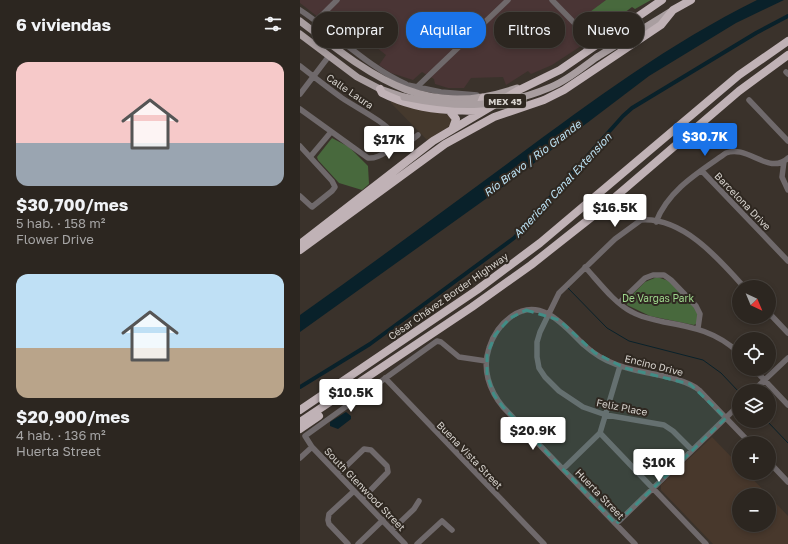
<!DOCTYPE html>
<html lang="es">
<meta charset="utf-8">
<style>
:root{--surface:#2c2620;--page:#342e29;--text:#f1f3f6;--muted:#a6a5a5;--line:#48433e;--accent:#1a73e8}
body{margin:0;font-family:"Golos Text",sans-serif;background:var(--page);color:var(--text);height:100vh;display:flex;flex-direction:column;font-size:15px;white-space:nowrap}
*{box-sizing:border-box;margin:0}
p{font-size:13px;color:var(--muted)}
.icon{flex:none;width:22px;height:22px;fill:none;stroke:currentColor;stroke-width:2;stroke-linecap:round;stroke-linejoin:round}
.map{position:relative;flex:1;overflow:hidden}
.sheet{display:flex;flex-direction:column;background:var(--surface);width:300px}
.sheet>*{flex:none}
.guide{position:absolute;left:12px;top:12px;width:380px;height:36px;display:flex;gap:8px}
.needle{width:26px;rotate:136deg}
.fabs{position:absolute;left:432px;top:280px;display:grid;gap:8px}
.fabs a{display:grid;place-items:center;width:44px;height:44px;border-radius:50%;background:var(--surface);box-shadow:0 2px 6px #0003,0 0 0 1px var(--line);font-size:20px}
.price{position:absolute;translate:-50% -34px;padding:0 9px;border-radius:4px;background:#fff;color:#222;font-size:13px;line-height:26px;filter:drop-shadow(0 1px 2px #0008)}
.price::after{content:'';position:absolute;left:50%;top:24px;width:12px;height:9px;margin-left:-6px;background:inherit;clip-path:polygon(0 0,100% 0,50% 100%)}
.price.current{background:var(--accent);color:#fff}
ul{padding:0;list-style:none}
li{display:grid;align-content:center;gap:8px;height:212px;padding:0 16px}
li span{display:grid;place-items:center;height:124px;border-radius:12px;color:#555}
li>.icon{margin-inline-start:auto}
span .icon{width:72px;height:72px;fill:#fffc;stroke-width:1}
li b{font-size:17px}
h2{display:flex;justify-content:space-between;align-items:center;height:48px;padding:0 16px;font-size:17px}
.chip{padding:0 14px;border-radius:16px;background:var(--surface);box-shadow:0 2px 6px #0003,0 0 0 1px var(--line);font-size:14px;line-height:36px}
.chip.current{background:var(--accent);color:#fff}
main{display:flex;flex:1;min-height:0}
.map>svg:first-child{display:block}
.built{fill:#45392d}
.industrial{fill:#4a3535}
.education{fill:#48382c}
.green{fill:#48693d}
.water{fill:#09212a}
.lines{fill:none;stroke-linecap:round;stroke-linejoin:round}
.stream{stroke:#09212a;stroke-width:1}
.canal{stroke:#09212a;stroke-width:4}
.minor{stroke:#6f696b;stroke-width:5.5}
.major{stroke:#a99ea0;stroke-width:7}
.highway{stroke:#c0b2b6;stroke-width:8}
.major-bridge{stroke:#a99ea0;stroke-width:7}
.marked{fill:#418d86;fill-opacity:0.2;stroke:#418d86;stroke-width:3;stroke-dasharray:8 5;stroke-linejoin:round}
.labels{text-anchor:middle;dominant-baseline:central;stroke-width:4;stroke-linejoin:round;paint-order:stroke}
.shield{fill:#2f2821;stroke:#a49f99;stroke-width:1}
.shield-label{font-size:9px;font-weight:bold;fill:#d6d2cd}
.street-label{font-size:10px;fill:#d6d2cd;stroke:#2f2821}
.park-label{font-size:10px;fill:#9ed78c;stroke:#2f2821}
.water-label{font-size:11px;font-style:italic;fill:#bde3f5;stroke:#2f2821}
</style>
<main>
<section class="sheet">
<h2>6 viviendas<svg class="icon" aria-label="filters" viewBox="0 0 24 24"><path d="M4 7h16M4 17h16"/><circle cx="9" cy="7" r="2"/><circle cx="15" cy="17" r="2"/></svg></h2>
<ul>
<li><span style="background:linear-gradient(#f6c9c9 65%,#9aa5b1 0)"><svg class="icon" aria-label="home" viewBox="0 0 24 24"><path d="M3 11l9-7 9 7M6 9v11h12V9"/></svg></span><div><b>$30,700/mes</b><p>5 hab. · 158 m²</p><p>Flower Drive</p></div></li>
<li><span style="background:linear-gradient(#bfe0f5 60%,#b9a48a 0)"><svg class="icon" aria-label="home" viewBox="0 0 24 24"><path d="M3 11l9-7 9 7M6 9v11h12V9"/></svg></span><div><b>$20,900/mes</b><p>4 hab. · 136 m²</p><p>Huerta Street</p></div></li>
</ul>
</section>
<div class="map">
<svg width="488" height="544" viewBox="0 0 488 544">
<rect width="100%" height="100%" fill="#3a322b"/>
<!-- built -->
<path class="built" d="M 91,101 L 145,114 L 150,115 L 154,121 L 152,125 L 127,140 L 91,103 Z"/>
<!-- industrial -->
<path class="industrial" d="M 0,0 L 306,0 L 272,26 L 283,40 L 284,44 L 252,65 L 231,74 L 228,71 L 206,85 L 203,77 L 171,78 L 164,88 L 148,88 L 135,84 L 134,79 L 122,72 L 113,80 L 91,73 L 79,65 L 86,55 L 32,12 L 23,21 L 0,3 Z"/>
<!-- education -->
<path class="education" d="M 412,437 L 439,465 L 439,473 L 447,473 L 468,495 L 439,495 L 439,525 L 469,525 L 469,496 L 488,516 L 488,544 L 413,544 L 361,490 L 361,485 Z"/>
<!-- green -->
<path class="green" d="M 306,0 L 351,0 L 335,9 L 332,7 L 316,19 L 316,23 L 296,35 L 287,24 L 279,20 Z
M 32,138 L 49,147 L 68,166 L 69,184 L 62,190 L 39,183 L 18,160 L 17,157 Z
M 357,277 L 369,281 L 396,308 L 398,312 L 397,323 L 394,325 L 350,316 L 327,305 L 327,300 L 345,282 Z"/>
<!-- water -->
<path class="water" d="M 457,0 L 484,0 L 436,23 L 349,76 L 208,183 L 0,332 L 0,315 C 72,264 143,211 215,158 C 292,101 370,43 457,0 Z
M 46,412 L 51,416 L 51,419 L 38,429 L 30,426 L 30,422 Z"/>
<g class="lines">
<!-- stream -->
<path class="stream" d="M 267,287 L 307,328 L 329,341 L 403,360 L 421,373 L 439,392
M 467,421 L 488,443"/>
<!-- canal -->
<path class="canal" d="M 0,387 L 70,344 L 214,238 L 323,116 L 332,108 L 456,33 L 488,16"/>
<!-- minor -->
<path class="minor" d="M 252,0 L 288,37
M 0,10 C 35,33 69,68 106,84
M 16,21 L 37,0
M 285,52 L 288,45 L 288,37
M 0,66 C 14,77 28,88 42,98 C 60,110 82,120 96,136 C 99,147 78,159 68,158 L 0,109
M 486,72 L 488,74
M 103,84 L 141,92 L 177,95
M 118,86 L 208,0
M 0,94 L 29,56
M 449,100 L 488,141
M 96,143 L 105,145 L 118,135
M 0,146 L 32,181 L 35,187 L 32,191 L 12,207 L 0,196
M 10,157 L 31,132
M 484,161 L 482,177 L 488,190
M 402,171 L 488,261
M 356,222 C 368,190 399,172 426,153 C 447,144 469,176 488,158
M 285,267 C 298,281 315,304 332,312 C 342,318 353,319 364,322 C 393,327 417,332 439,353
M 319,303 L 345,278 L 353,275 L 364,275 L 371,280 L 396,306 L 400,314 L 398,328
M 469,313 L 488,333
M 454,369 L 488,405
M 85,378 L 244,544
M 453,391 L 488,358
M 300,433 L 406,544
M 392,450 L 373,431 L 364,425 L 306,415 L 283,407 L 259,391 L 245,377 L 239,368 L 237,357 L 237,342 L 240,332 L 259,293 L 315,239 L 341,220 C 383,217 419,259 444,287
M 0,458 L 12,447
M 469,462 L 488,482
M 263,469 L 300,433 L 320,366
M 38,474 L 64,449 L 71,450 L 87,466 L 88,472 L 62,499
M 316,524 L 439,405
M 92,530 L 114,509 L 119,501
M 48,544 L 29,524 L 28,520 L 29,514 L 54,491
M 58,544 L 83,520
M 105,544 L 12,447 L 5,436 L 137,341 L 141,342 L 159,357 L 186,361
M 117,544 L 142,521 L 152,530
M 335,544 L 203,407 C 189,390 182,369 189,348 C 193,335 202,323 212,316 C 242,296 265,327 284,345 C 293,353 304,360 315,364 C 338,374 381,375 399,390 L 450,443"/>
<!-- major -->
<path class="major" d="M 0,21 C 71,75 123,121 217,88
M 0,34 L 57,77 L 80,89 L 104,97
M 297,57 L 370,12"/>
<!-- highway -->
<path class="highway" d="M 80,89 L 82,93 C 102,103 126,109 149,110 L 156,119 L 152,130
M 149,110 L 176,111 L 179,108 L 183,98
M 0,244 L 133,141 L 219,90 L 260,70 L 362,0
M 0,250 L 145,144 L 194,117 L 244,100 L 264,90 L 361,25 L 373,10 L 391,0
M 0,410 L 177,290 L 240,243 L 439,75 L 488,41
M 0,422 L 172,307 L 231,265 L 293,216 L 439,91 L 488,55
M 0,429 L 19,416"/>
<!-- major-bridge -->
<path class="major-bridge" d="M 104,97 C 158,108 199,109 251,87 C 268,80 283,67 297,57"/>
</g>
<!-- marked area -->
<path class="marked" d="M 226,310 L 259,320 L 295,353 L 325,368 L 390,384 L 426,418 L 316,524 L 203,407 L 194,395 L 187,375 L 187,355 L 195,335 L 210,318 Z"/>
<g class="labels">
<!-- shield labels -->
<rect class="shield" x="184" y="94" width="42" height="14" rx="3"/>
<g class="shield-label">
<text x="205" y="101">MEX 45</text>
</g>
<!-- street labels -->
<g class="street-label">
<text transform="translate(50 91) rotate(34)">Calle Laura</text>
<text transform="translate(443 201) rotate(46)">Barcelona Drive</text>
<text transform="translate(148 296) rotate(-35)">César Chávez Border Highway</text>
<text transform="translate(354 365) rotate(14)">Encino Drive</text>
<text transform="translate(322 407) rotate(11)">Feliz Place</text>
<text transform="translate(170 455) rotate(46)">Buena Vista Street</text>
<text transform="translate(65 489) rotate(46)">South Glenwood Street</text>
<text transform="translate(300 494) rotate(46)">Huerta Street</text>
</g>
<!-- park labels -->
<g class="park-label">
<text x="358" y="298">De Vargas Park</text>
</g>
<!-- water labels -->
<g class="water-label">
<text transform="translate(232 158) rotate(-37)">Río Bravo / Rio Grande</text>
<text transform="translate(262 185) rotate(-47)">American Canal Extension</text>
</g>
</g>
</svg>
<div class="fabs">
<a><svg class="needle" viewBox="-14 -14 28 28"><path d="M0-13l5 13h-10z" fill="#e53935"/><path d="M0 13l5-13h-10z" fill="#a6a5a5"/></svg></a>
<a><svg class="icon" aria-label="locate" viewBox="0 0 24 24"><circle cx="12" cy="12" r="6"/><path d="M12 2v4M12 18v4M2 12h4M18 12h4"/></svg></a>
<a><svg class="icon" aria-label="layers" viewBox="0 0 24 24"><path d="M12 4l9 5-9 5-9-5zM3 14l9 5 9-5"/></svg></a>
<a>+</a>
<a>−</a>
</div>
<b class="price current" style="left:405px;top:157px">$30.7K</b>
<b class="price" style="left:89px;top:160px">$17K</b>
<b class="price" style="left:315px;top:228px">$16.5K</b>
<b class="price" style="left:51px;top:413px">$10.5K</b>
<b class="price" style="left:233px;top:451px">$20.9K</b>
<b class="price" style="left:359px;top:483px">$10K</b>
<div class="guide">
<a class="chip">Comprar</a>
<a class="chip current">Alquilar</a>
<a class="chip">Filtros</a>
<a class="chip">Nuevo</a>
</div>
</div>
</main>
